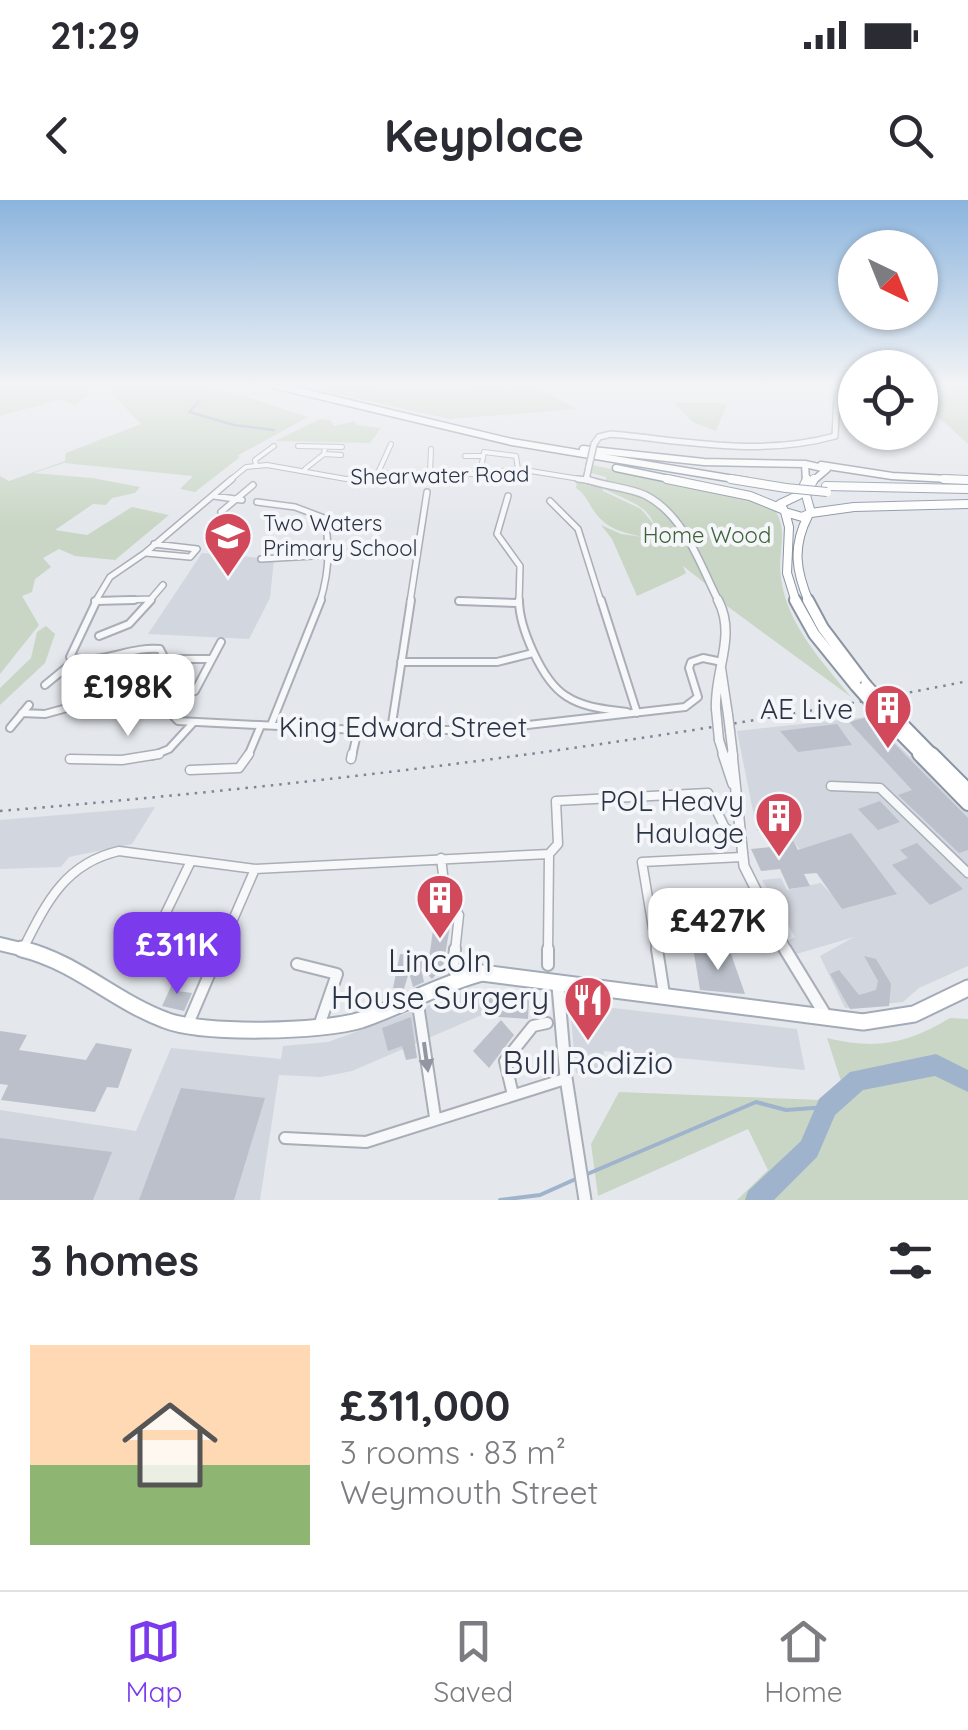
<!DOCTYPE html>
<meta charset="utf-8">
<style>
:root{--surface:#fff;--page:#f2f2f3;--text:#2b2b33;--muted:#7c7c81;--line:#e1e1e2;--accent:#7c3aed}
body{margin:0;font-family:Quicksand,sans-serif;background:var(--page);color:var(--text);height:100vh;display:flex;flex-direction:column;font-size:38px;white-space:nowrap}
*{box-sizing:border-box;margin:0}
p{font-size:32px;color:var(--muted)}
.icon{flex:none;width:55px;height:55px;fill:none;stroke:currentColor;stroke-width:2;stroke-linecap:round;stroke-linejoin:round}
.map{position:relative;height:1000px;overflow:hidden}
.side{display:flex;flex-direction:column;background:var(--surface);flex:1}
.side>*{flex:none}
.needle{width:65px;rotate:137deg}
.controls{position:absolute;left:838px;top:30px;display:grid;gap:20px}
.controls a{display:grid;place-items:center;width:100px;height:100px;border-radius:50%;background:var(--surface);box-shadow:0 2px 8px #0004;font-size:50px}
.price{position:absolute;translate:-50% -85px;padding:0 22px;border-radius:20px;background:#fff;color:#222;font-size:32px;line-height:65px;filter:drop-shadow(0 2px 5px #0008)}
.price::after{content:'';position:absolute;left:50%;top:60px;width:30px;height:22px;margin-left:-15px;background:inherit;clip-path:polygon(0 0,100% 0,50% 100%)}
.price.selected{background:var(--accent);color:#fff}
ul{padding:0;list-style:none}
li{display:flex;align-items:center;gap:30px;height:250px;padding:0 30px}
li+li{border-top:2px solid var(--line)}
li span{display:grid;place-items:center;flex:none;width:280px;height:200px;border-radius:0px;color:#555}
li>.icon{margin-inline-start:auto}
span .icon{width:120px;height:120px;fill:#fffc;stroke-width:1}
li b{font-size:42px}
h2{display:flex;justify-content:space-between;align-items:center;height:120px;padding:0 30px;font-size:42px}
.status{display:flex;justify-content:space-between;align-items:center;height:70px;padding:0 50px;background:var(--surface);direction:ltr}
.status svg{height:28px;fill:currentColor}
header{display:flex;justify-content:space-between;align-items:center;height:130px;padding:0 30px;background:var(--surface);font-size:45px;font-weight:700}
.menu{display:flex;justify-content:space-around;align-items:center;height:140px;border-top:2px solid var(--line);background:var(--surface);font-size:28px;color:var(--muted)}
.menu a{display:grid;justify-items:center;gap:5px}
.menu .selected{color:var(--accent)}
.map>svg:first-child{display:block}
.built{fill:#d2d6de}
.green{fill:#c9d6c5}
.lines{fill:none;stroke-linecap:round;stroke-linejoin:round}
.stream-far1{stroke:#9fb4cc;stroke-width:2.5}
.stream{stroke:#9fb4cc;stroke-width:4}
.river{fill:#9fb4cc;fill-rule:evenodd}
.building{fill:#bbc0ca}
.minor-far4-casing{stroke:#a9aeb7;stroke-width:6}
.minor-far3-casing{stroke:#a9aeb7;stroke-width:8}
.minor-far2-casing{stroke:#a9aeb7;stroke-width:10}
.minor-far1-casing{stroke:#a9aeb7;stroke-width:11}
.minor-casing{stroke:#a9aeb7;stroke-width:14}
.tertiary-far4-casing{stroke:#a9aeb7;stroke-width:8}
.tertiary-far3-casing{stroke:#a9aeb7;stroke-width:9}
.tertiary-far2-casing{stroke:#a9aeb7;stroke-width:11}
.tertiary-far1-casing{stroke:#a9aeb7;stroke-width:12}
.tertiary-casing{stroke:#a9aeb7;stroke-width:15}
.primary-far1-casing{stroke:#a3abb8;stroke-width:16}
.primary-casing{stroke:#a3abb8;stroke-width:19}
.trunk-far3-casing{stroke:#8b94a3;stroke-width:9}
.trunk-far2-casing{stroke:#8b94a3;stroke-width:10}
.trunk-far1-casing{stroke:#8b94a3;stroke-width:14}
.trunk-casing{stroke:#8b94a3;stroke-width:16}
.minor-far4{stroke:#f7f8fa;stroke-width:4}
.minor-far3{stroke:#f7f8fa;stroke-width:5}
.minor-far2{stroke:#f7f8fa;stroke-width:6}
.minor-far1{stroke:#f7f8fa;stroke-width:8}
.minor{stroke:#f7f8fa;stroke-width:10}
.tertiary-far4{stroke:#f7f8fa;stroke-width:5}
.tertiary-far3{stroke:#f7f8fa;stroke-width:6}
.tertiary-far2{stroke:#f7f8fa;stroke-width:8}
.tertiary-far1{stroke:#f7f8fa;stroke-width:9}
.tertiary{stroke:#f7f8fa;stroke-width:11}
.primary-far1{stroke:#fff;stroke-width:12}
.primary{stroke:#fff;stroke-width:15}
.trunk-far3{stroke:#fff;stroke-width:6}
.trunk-far2{stroke:#fff;stroke-width:8}
.trunk-far1{stroke:#fff;stroke-width:10}
.trunk{stroke:#fff;stroke-width:12}
.rail{stroke:#7d8696;stroke-width:2.5;stroke-dasharray:2.5 6;stroke-linecap:butt}
.tertiary-bridge-far1-casing{stroke:#a9aeb7;stroke-width:8;stroke-linecap:butt}
.tertiary-bridge-casing{stroke:#a9aeb7;stroke-width:11;stroke-linecap:butt}
.trunk-bridge-far1-casing{stroke:#8b94a3;stroke-width:10;stroke-linecap:butt}
.trunk-bridge-casing{stroke:#8b94a3;stroke-width:14;stroke-linecap:butt}
.tertiary-bridge-far1{stroke:#f7f8fa;stroke-width:5}
.tertiary-bridge{stroke:#f7f8fa;stroke-width:8}
.trunk-bridge-far1{stroke:#fff;stroke-width:8}
.trunk-bridge{stroke:#fff;stroke-width:10}
.oneway{fill:#9196a0}
.labels{text-anchor:middle;dominant-baseline:central;stroke-width:8;stroke-linejoin:round;paint-order:stroke}
.far-street-label{font-size:22px;fill:#2b3445;stroke:#f4f6f9}
.far-poi-label{font-size:22px;fill:#2b3445;stroke:#f4f6f9;text-anchor:start}
.far-park-label{font-size:22px;fill:#3f6138;stroke:#f4f6f9}
.poi-label{font-size:28px;fill:#2b3445;stroke:#f4f6f9;text-anchor:end}
.street-label{font-size:28px;fill:#2b3445;stroke:#f4f6f9}
.near-poi-label{font-size:32px;fill:#2b3445;stroke:#f4f6f9}
</style>
<div class="status"><b>21:29</b><svg viewBox="0 0 49 12"><path d="M0 12V9h3v3zM5 12V6h3v6zM10 12V3h3v9zM15 12V0h3v12zM26 1h20v11H26zM47 4h2v5h-2z"/></svg></div>
<header><svg class="icon" aria-label="back" viewBox="0 0 24 24"><path d="M15 5l-7 7 7 7"/></svg>Keyplace<svg class="icon" aria-label="search" viewBox="0 0 24 24"><circle cx="10" cy="10" r="6"/><path d="M15 15l6 6"/></svg></header>
<div class="map">
<svg width="968" height="1000" viewBox="0 0 968 1000">
<rect width="100%" height="100%" fill="#e4e7ec"/>
<!-- built -->
<path class="built" d="M 202,353 L 274,359 L 270,398 L 249,439 L 148,434 Z
M 868,517 L 968,611 L 968,766 L 919,788 L 903,802 L 845,808 L 820,756 L 854,737 L 793,755 L 785,742 L 795,737 L 762,680 L 781,678 L 787,690 L 821,683 L 832,695 L 782,625 L 757,631 L 737,531 Z
M 155,607 L 132,644 L 69,657 L 61,667 L 0,669 L 0,620 Z
M 484,789 L 484,814 L 352,871 L 321,877 L 279,875 L 260,1000 L 0,1000 L 0,910 L 136,931 L 171,848 L 281,859 L 283,846 L 328,842 L 465,792 Z
M 578,804 L 797,829 L 805,870 L 604,851 L 602,868 L 576,873 L 570,807 Z"/>
<!-- green -->
<path class="green" d="M 0,185 L 92,185 L 92,186 L 88,196 L 74,206 L 62,199 L 0,216 Z
M 103,185 L 209,185 L 308,217 L 237,256 L 240,257 L 195,292 L 180,289 L 193,276 L 64,263 L 34,273 L 92,278 L 140,287 L 135,293 L 112,298 L 106,305 L 93,304 L 55,330 L 87,335 L 132,307 L 169,315 L 115,360 L 75,356 L 59,349 L 43,358 L 51,367 L 35,379 L 32,392 L 22,396 L 39,425 L 0,474 L 0,276 L 9,281 L 65,261 L 66,253 L 141,224 Z
M 298,185 L 378,185 L 384,188 L 533,185 L 577,209 L 450,219 Z
M 920,185 L 968,185 L 968,244 L 933,212 L 943,193 Z
M 674,203 L 722,203 L 727,205 L 716,231 L 693,222 Z
M 320,219 L 330,220 L 334,226 L 355,221 L 356,225 L 381,228 L 370,243 L 275,241 Z
M 592,265 L 738,296 L 775,310 C 789,333 777,352 781,378 C 787,425 822,461 851,497 L 727,406 L 721,396 L 683,366 L 686,373 L 679,377 L 637,396 L 612,339 L 601,325 L 621,334 L 643,337 C 626,333 609,330 597,315 C 589,306 587,295 576,288 L 577,281 L 602,285 L 603,291 L 641,309 L 657,328 L 657,338 L 663,348 C 650,305 644,308 604,289 L 606,277 L 591,273 Z
M 46,426 L 55,434 L 45,463 L 0,505 L 0,488 L 31,458 L 37,432 Z
M 950,818 L 968,819 L 968,1000 L 737,1000 L 768,970 L 748,929 L 598,996 L 591,944 L 619,892 L 821,900 L 841,881 L 827,838 C 877,850 906,844 950,818 Z"/>
<g class="lines">
<!-- stream-far1 -->
<path class="stream-far1" d="M 199,201 L 189,212 L 234,225 L 274,230"/>
<!-- stream -->
<path class="stream" d="M 585,975 L 756,902 L 786,910 L 827,907
M 500,1000 L 540,995 L 578,978"/>
<!-- river -->
<path class="river" d="M 936,854 L 968,870 L 968,892 L 935,876 L 863,890 L 835,915 L 817,957 L 774,1000 L 745,1000 L 748,991 L 801,941 L 819,899 L 850,872 Z"/>
</g>
<!-- building -->
<path class="building" d="M 868,517 L 968,618 L 968,650 L 959,653 L 898,595 L 912,590 L 849,522 Z
M 837,524 L 852,545 L 798,552 L 780,531 Z
M 880,601 L 900,622 L 878,630 L 858,609 Z
M 851,633 L 897,694 L 842,709 L 817,673 L 804,674 L 810,686 L 789,689 L 780,669 L 761,671 L 751,649 L 771,647 L 766,638 L 792,638 L 798,650 Z
M 917,643 L 963,689 L 930,705 L 892,665 L 908,658 L 900,650 Z
M 445,706 L 450,726 L 443,767 L 432,779 L 421,768 L 424,782 L 413,787 L 409,772 L 404,789 L 393,788 L 400,754 L 429,758 L 436,710 Z
M 694,753 L 731,754 L 745,794 L 700,790 Z
M 864,756 L 876,759 L 891,784 L 889,806 L 850,809 L 830,774 L 839,770 L 859,795 L 876,790 L 878,781 Z
M 174,780 L 182,781 L 178,791 L 192,793 L 184,811 L 162,806 Z
M 488,791 L 525,796 L 529,801 L 528,819 L 486,816 Z
M 411,817 L 417,858 L 406,860 L 402,846 L 388,851 L 382,828 Z
M 501,820 L 514,835 L 489,868 L 473,851 Z
M 0,831 L 27,835 L 19,850 L 86,860 L 96,843 L 132,849 L 118,888 L 107,887 L 95,912 L 1,900 L 8,885 L 0,884 Z
M 181,888 L 265,898 L 234,1000 L 139,1000 Z
M 0,938 L 112,952 L 93,1000 L 0,1000 Z"/>
<g class="lines">
<!-- minor-far4 casing -->
<g class="minor-far4-casing">
<path id="minor-far4" d="M 298,246 L 342,247
M 324,254 L 341,255
M 465,256 L 481,256
M 482,263 L 484,252 L 516,256 L 518,269
M 256,265 L 255,260 L 274,246
M 305,269 L 324,254 L 325,247
M 430,273 L 431,249
M 377,275 L 391,244
M 229,281 L 246,267 L 267,265 L 346,279 L 388,273 L 475,274 L 518,269 L 586,280"/>
</g>
<!-- minor-far3 casing -->
<g class="minor-far3-casing">
<path id="minor-far3" d="M 578,279 L 586,280
M 214,296 L 242,300
M 508,296 L 497,334 L 520,366 L 519,402
M 550,301 L 578,329 L 601,402
M 257,302 L 295,307 L 324,318 C 331,347 329,373 320,402
M 221,312 L 253,285
M 220,337 L 246,339
M 146,353 L 190,357 L 197,349 L 154,344
M 261,359 L 330,355
M 151,399 L 163,385
M 95,401 L 151,399 L 149,402
M 459,401 L 492,402
M 95,402 L 110,377 L 145,353 L 232,279
M 410,402 L 427,292"/>
</g>
<!-- minor-far2 casing -->
<g class="minor-far2-casing">
<path id="minor-far2" d="M 97,400 L 70,457 C 99,466 130,446 160,449 L 169,467 L 169,512 L 178,521 L 358,530 L 484,530 L 685,507 L 698,497 L 689,468 L 691,462 L 703,458 L 722,462
M 519,400 C 519,427 542,481 566,496 C 584,508 606,509 627,512
M 601,400 L 637,513
M 95,401 L 134,400
M 459,401 L 518,403
M 99,436 L 129,424 L 151,400
M 167,459 L 212,459
M 401,462 L 497,462 L 533,453
M 45,485 L 73,462
M 195,491 L 221,442
M 22,513 L 45,514 L 169,480
M 271,525 L 321,400
M 10,528 L 29,505
M 391,530 L 411,400
M 152,556 L 169,549 L 192,524
M 248,556 L 261,525
M 352,556 L 358,530"/>
</g>
<!-- minor-far1 casing -->
<g class="minor-far1-casing">
<path id="minor-far1" d="M 70,559 L 122,560 L 159,554
M 351,559 L 352,554
M 190,570 L 239,568 L 249,554
M 831,586 L 880,588 L 968,673
M 441,658 L 445,691 L 459,715 L 455,752
M 653,726 L 774,726
M 157,731 L 191,661
M 24,747 C 47,701 66,663 119,651 L 255,669 L 549,654
M 219,752 L 255,669
M 548,752 L 549,654 L 558,644 L 556,601 L 708,593 L 725,628 L 739,635
M 657,752 L 642,662 L 742,657"/>
</g>
<!-- minor casing -->
<g class="minor-casing">
<path id="minor" d="M 455,749 L 453,765 L 457,778
M 657,749 L 664,794
M 297,764 L 337,774 L 320,823
M 548,765 L 548,749
M 417,798 L 435,917
M 188,824 L 220,749
M 513,895 L 505,861 L 533,826 L 547,823
M 285,938 L 366,942 L 565,879"/>
</g>
<!-- tertiary-far4 casing -->
<g class="tertiary-far4-casing">
<path id="tertiary-far4" d="M 594,244 L 599,237 L 611,234 C 687,241 760,257 835,236 L 837,198 L 843,185
M 589,266 L 586,280 L 591,281"/>
</g>
<!-- tertiary-far3 casing -->
<g class="tertiary-far3-casing">
<path id="tertiary-far3" d="M 586,279 C 603,286 627,287 645,295 C 685,315 700,365 719,402"/>
</g>
<!-- tertiary-far2 casing -->
<g class="tertiary-far2-casing">
<path id="tertiary-far2" d="M 721,468 L 728,515
M 716,509 C 714,471 737,436 718,400
M 730,531 L 733,556
M 719,540 L 724,556"/>
</g>
<!-- tertiary-far1 casing -->
<g class="tertiary-far1-casing">
<path id="tertiary-far1" d="M 723,554 L 733,584
M 732,554 L 744,666 L 787,752"/>
</g>
<!-- tertiary casing -->
<g class="tertiary-casing">
<path id="tertiary" d="M 785,749 L 826,816
M 558,786 L 566,878 L 585,1000"/>
</g>
<!-- primary-far1 casing -->
<g class="primary-far1-casing">
<path id="primary-far1" d="M 0,744 L 33,752"/>
</g>
<!-- primary casing -->
<g class="primary-casing">
<path id="primary" d="M 22,749 C 76,762 114,801 165,820 C 202,835 323,832 361,820 C 402,806 440,784 482,773 L 863,822 L 914,814 L 968,788"/>
</g>
<!-- trunk-far3 casing -->
<g class="trunk-far3-casing">
<path id="trunk-far3" d="M 274,185 L 512,242 L 746,281
M 583,249 L 704,262 L 805,264
M 821,265 L 892,276 L 968,280
M 616,268 L 679,281
M 806,281 L 805,264 L 827,269 L 813,281"/>
</g>
<!-- trunk-far2 casing -->
<g class="trunk-far2-casing">
<path id="trunk-far2" d="M 667,279 L 750,296 L 782,309
M 731,279 L 786,288
M 807,279 L 799,295 L 780,304 L 785,312 L 802,317 L 811,313 L 806,295 L 814,279
M 944,279 L 968,280
M 826,286 L 968,289
M 785,312 L 789,327 L 787,373 L 796,402
M 811,313 L 854,307 L 968,304
M 808,316 C 792,347 796,371 809,402"/>
</g>
<!-- trunk-far1 casing -->
<g class="trunk-far1-casing">
<path id="trunk-far1" d="M 795,400 L 814,434 L 856,486
M 808,400 L 823,428 L 866,485
M 890,511 L 934,556
M 879,512 L 922,556"/>
</g>
<!-- trunk casing -->
<g class="trunk-casing">
<path id="trunk" d="M 919,554 L 968,604
M 932,554 L 968,590"/>
</g>
<!-- minor-far4 -->
<use href="#minor-far4" class="minor-far4"/>
<!-- minor-far3 -->
<use href="#minor-far3" class="minor-far3"/>
<!-- minor-far2 -->
<use href="#minor-far2" class="minor-far2"/>
<!-- minor-far1 -->
<use href="#minor-far1" class="minor-far1"/>
<!-- minor -->
<use href="#minor" class="minor"/>
<!-- tertiary-far4 -->
<use href="#tertiary-far4" class="tertiary-far4"/>
<!-- tertiary-far3 -->
<use href="#tertiary-far3" class="tertiary-far3"/>
<!-- tertiary-far2 -->
<use href="#tertiary-far2" class="tertiary-far2"/>
<!-- tertiary-far1 -->
<use href="#tertiary-far1" class="tertiary-far1"/>
<!-- tertiary -->
<use href="#tertiary" class="tertiary"/>
<!-- primary-far1 -->
<use href="#primary-far1" class="primary-far1"/>
<!-- primary -->
<use href="#primary" class="primary"/>
<!-- trunk-far3 -->
<use href="#trunk-far3" class="trunk-far3"/>
<!-- trunk-far2 -->
<use href="#trunk-far2" class="trunk-far2"/>
<!-- trunk-far1 -->
<use href="#trunk-far1" class="trunk-far1"/>
<!-- trunk -->
<use href="#trunk" class="trunk"/>
<!-- rail -->
<path class="rail" d="M 0,611 C 325,584 648,545 968,481"/>
<!-- tertiary-bridge-far1 casing -->
<g class="tertiary-bridge-far1-casing">
<path id="tertiary-bridge-far1" d="M 589,266 L 594,244"/>
</g>
<!-- tertiary-bridge casing -->
<g class="tertiary-bridge-casing">
<path id="tertiary-bridge" d="M 716,509 L 719,540
M 728,515 L 730,531"/>
</g>
<!-- trunk-bridge-far1 casing -->
<g class="trunk-bridge-far1-casing">
<path id="trunk-bridge-far1" d="M 786,288 L 827,292"/>
</g>
<!-- trunk-bridge casing -->
<g class="trunk-bridge-casing">
<path id="trunk-bridge" d="M 866,485 L 890,511
M 856,486 L 879,512"/>
</g>
<!-- tertiary-bridge-far1 -->
<use href="#tertiary-bridge-far1" class="tertiary-bridge-far1"/>
<!-- tertiary-bridge -->
<use href="#tertiary-bridge" class="tertiary-bridge"/>
<!-- trunk-bridge-far1 -->
<use href="#trunk-bridge-far1" class="trunk-bridge-far1"/>
<!-- trunk-bridge -->
<use href="#trunk-bridge" class="trunk-bridge"/>
</g>
<!-- one-way arrows -->
<defs><path id="oneway-solid" d="M-6-.8H1V-3.2L6.5 0L1 3.2V.8H-6Z" transform="scale(2.5)"/></defs>
<use class="oneway" href="#oneway-solid" transform="translate(426 857) rotate(82)"/>
<!-- sky -->
<linearGradient id="sky" x2="0" y2="1"><stop stop-color="#8bb4dd"/><stop offset="0.57" stop-color="#f3f4f6"/><stop offset="1" stop-color="#f3f4f6" stop-opacity="0"/></linearGradient>
<rect width="968" height="325" fill="url(#sky)"/>
<!-- icons -->
<defs>
<g id="school-pin" transform="scale(2.5)"><path d="M0 17L-7.5 6A9.5 9.5 0 1 1 7.5 6Z" fill="#d1495b" stroke="#f4f6f9"/><path d="M0-5L7-2L0 1L-7-2ZM-4 1L0 2.5L4 1V4Q0 6-4 4Z" fill="#fff"/></g>
<g id="building-pin" transform="scale(2.5)"><path d="M0 17L-7.5 6A9.5 9.5 0 1 1 7.5 6Z" fill="#d1495b" stroke="#f4f6f9"/><path d="M-4-6H4V6H1V3H-1V6H-4ZM-2.5-4.3h1.7v1.8h-1.7ZM.8-4.3h1.7v1.8H.8ZM-2.5-1h1.7V.8h-1.7ZM.8-1h1.7V.8H.8Z" fill="#fff"/></g>
<g id="restaurant-pin" transform="scale(2.5)"><path d="M0 17L-7.5 6A9.5 9.5 0 1 1 7.5 6Z" fill="#d1495b" stroke="#f4f6f9"/><path d="M-5-6h1v4h1v-4h1v4h1v-4h1v5L-1.5 .5V6h-2V.5L-5-1ZM5-6V6H3V1.5H1.5Q1.5-4 5-6Z" fill="#fff"/></g>
</defs>
<g fill-rule="evenodd">
<use href="#school-pin" x="228" y="336"/>
<use href="#building-pin" x="888" y="508"/>
<use href="#building-pin" x="779" y="616"/>
<use href="#building-pin" x="440" y="698"/>
<use href="#restaurant-pin" x="588" y="800"/>
</g>
<g class="labels">
<!-- far-street labels -->
<g class="far-street-label">
<text transform="translate(440 275) rotate(-1)">Shearwater Road</text>
</g>
<!-- far-poi labels -->
<g class="far-poi-label">
<text x="263" y="323">Two Waters<tspan x="263" dy="25">Primary School</tspan></text>
</g>
<!-- far-park labels -->
<g class="far-park-label">
<text x="707" y="335">Home Wood</text>
</g>
<!-- poi labels -->
<g class="poi-label">
<text x="853" y="508">AE Live</text>
<text x="744" y="600">POL Heavy<tspan x="744" dy="32">Haulage</tspan></text>
</g>
<!-- street labels -->
<g class="street-label">
<text x="403" y="526">King Edward Street</text>
</g>
<!-- near-poi labels -->
<g class="near-poi-label">
<text x="440" y="760">Lincoln<tspan x="440" dy="37">House Surgery</tspan></text>
<text x="588" y="862">Bull Rodizio</text>
</g>
</g>
</svg>
<div class="controls">
<a><svg class="needle" viewBox="-14 -14 28 28"><path d="M0-13l5 13h-10z" fill="#e53935"/><path d="M0 13l5-13h-10z" fill="#7c7c81"/></svg></a>
<a><svg class="icon" aria-label="locate" viewBox="0 0 24 24"><circle cx="12" cy="12" r="6"/><path d="M12 2v4M12 18v4M2 12h4M18 12h4"/></svg></a>
</div>
<b class="price" style="left:128px;top:539px">£198K</b>
<b class="price" style="left:718px;top:773px">£427K</b>
<b class="price selected" style="left:177px;top:797px">£311K</b>
</div>
<section class="side">
<h2>3 homes<svg class="icon" aria-label="filters" viewBox="0 0 24 24"><path d="M4 7h16M4 17h16"/><circle cx="9" cy="7" r="2"/><circle cx="15" cy="17" r="2"/></svg></h2>
<ul>
<li><span style="background:linear-gradient(#ffd9b3 60%,#8fb573 0)"><svg class="icon" aria-label="home" viewBox="0 0 24 24"><path d="M3 11l9-7 9 7M6 9v11h12V9"/></svg></span><div><b>£311,000</b><p>3 rooms · 83 m²</p><p>Weymouth Street</p></div></li>
</ul>
</section>
<nav class="menu">
<a class="selected"><svg class="icon" aria-label="map" viewBox="0 0 24 24"><path d="M3 6l6-2 6 2 6-2v14l-6 2-6-2-6 2zM9 4v14M15 6v14"/></svg>Map</a>
<a><svg class="icon" aria-label="saved" viewBox="0 0 24 24"><path d="M7 4h10v16l-5-4-5 4z"/></svg>Saved</a>
<a><svg class="icon" aria-label="home" viewBox="0 0 24 24"><path d="M3 11l9-7 9 7M6 9v11h12V9"/></svg>Home</a>
</nav>
